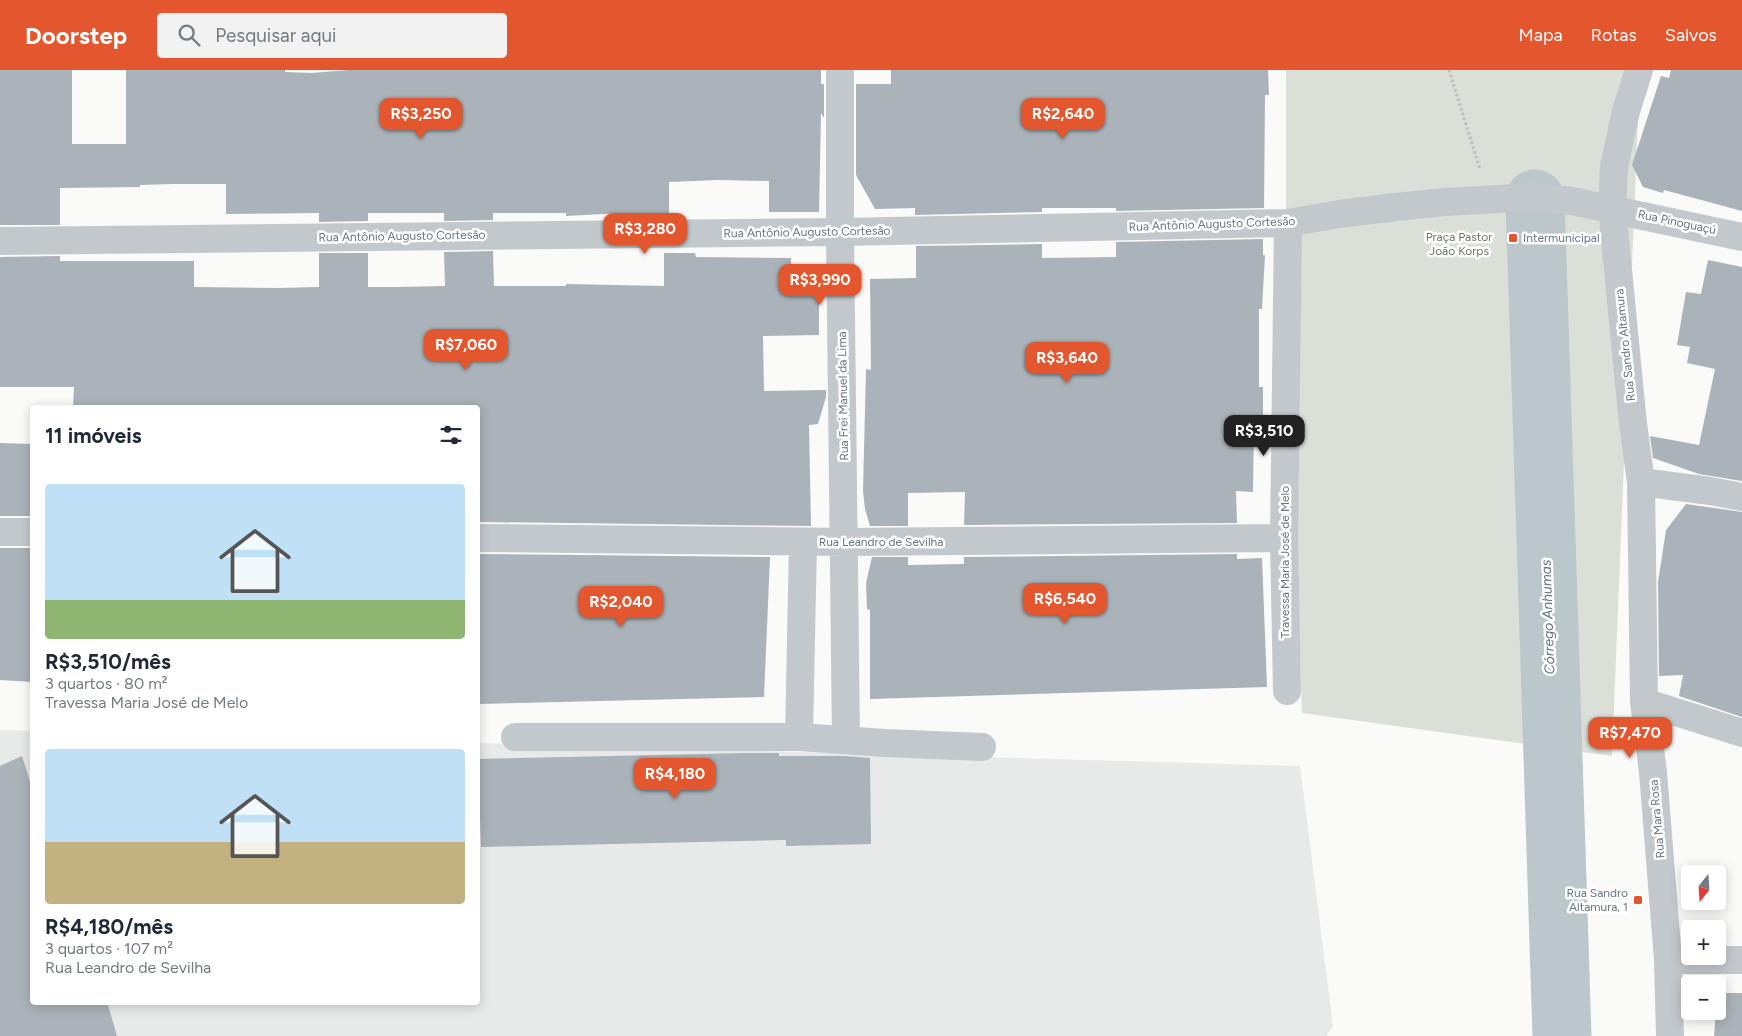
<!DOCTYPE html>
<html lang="pt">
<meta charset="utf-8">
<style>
:root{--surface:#fff;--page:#f2f2f3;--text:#1f2937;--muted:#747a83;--accent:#e4572e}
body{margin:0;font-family:Figtree,sans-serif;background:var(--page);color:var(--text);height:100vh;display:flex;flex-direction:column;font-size:19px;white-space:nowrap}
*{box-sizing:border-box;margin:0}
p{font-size:16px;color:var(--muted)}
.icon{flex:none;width:28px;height:28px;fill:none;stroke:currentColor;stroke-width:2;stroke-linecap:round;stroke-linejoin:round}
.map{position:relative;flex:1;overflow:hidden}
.panel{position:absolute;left:30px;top:335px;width:450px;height:600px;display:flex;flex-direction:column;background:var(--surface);border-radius:5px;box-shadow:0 2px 12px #0003}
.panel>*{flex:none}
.needle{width:32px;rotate:197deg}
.buttons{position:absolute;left:1681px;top:795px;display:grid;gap:10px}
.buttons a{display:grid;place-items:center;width:45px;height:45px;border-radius:5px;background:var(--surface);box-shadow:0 2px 12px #0003;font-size:25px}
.price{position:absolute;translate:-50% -42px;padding:0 11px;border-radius:10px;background:var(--accent);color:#fff;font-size:16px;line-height:32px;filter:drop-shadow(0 1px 2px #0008)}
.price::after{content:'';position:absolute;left:50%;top:30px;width:15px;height:11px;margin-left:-8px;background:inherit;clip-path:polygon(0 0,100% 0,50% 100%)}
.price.selected{background:#222;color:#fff}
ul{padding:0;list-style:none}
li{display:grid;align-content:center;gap:10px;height:265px;padding:0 15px}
li span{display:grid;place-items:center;height:155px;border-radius:5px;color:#555}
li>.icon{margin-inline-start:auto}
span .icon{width:90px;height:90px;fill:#fffc;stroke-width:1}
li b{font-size:21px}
h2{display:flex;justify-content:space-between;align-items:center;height:60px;padding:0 15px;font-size:21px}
header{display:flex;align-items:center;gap:30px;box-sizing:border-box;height:70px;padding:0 25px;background:var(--accent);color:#fff}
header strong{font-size:24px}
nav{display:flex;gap:28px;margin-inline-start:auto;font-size:18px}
.search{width:350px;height:45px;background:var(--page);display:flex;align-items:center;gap:12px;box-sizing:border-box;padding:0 18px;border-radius:5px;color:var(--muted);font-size:19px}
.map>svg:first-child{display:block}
.built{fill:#e8e9e9}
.green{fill:#dadfd7}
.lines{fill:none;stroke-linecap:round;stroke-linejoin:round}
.river{stroke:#bbc7cb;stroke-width:59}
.building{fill:#aab3b9}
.path{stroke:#bbbfc2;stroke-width:3;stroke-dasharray:2.5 2.5;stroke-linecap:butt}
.minor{stroke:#c3c8cc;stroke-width:28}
.poi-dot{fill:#e4572e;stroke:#fff;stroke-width:2}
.labels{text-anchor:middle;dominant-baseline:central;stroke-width:5;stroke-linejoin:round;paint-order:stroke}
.street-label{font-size:12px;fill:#657683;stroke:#fff}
.park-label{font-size:12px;fill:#687a64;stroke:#fff}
.poi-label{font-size:12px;fill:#657683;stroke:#fff;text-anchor:start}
.water-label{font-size:14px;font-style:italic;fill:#60757c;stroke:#fff}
</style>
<header>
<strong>Doorstep</strong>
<div class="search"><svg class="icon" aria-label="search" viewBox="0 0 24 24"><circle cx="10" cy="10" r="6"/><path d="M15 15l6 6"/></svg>Pesquisar aqui</div>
<nav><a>Mapa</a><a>Rotas</a><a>Salvos</a></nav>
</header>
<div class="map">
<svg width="1742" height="966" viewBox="0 0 1742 966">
<rect width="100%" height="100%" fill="#fafaf8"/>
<!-- built -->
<path class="built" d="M 0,660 L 32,661 L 32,932 L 478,932 L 478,673 L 1300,696 L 1333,956 L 1326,966 L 0,966 Z"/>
<!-- green -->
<path class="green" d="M 1286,0 L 1640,0 L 1612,686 L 1302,643 L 1286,141 Z"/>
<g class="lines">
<!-- river -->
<path class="river" d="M 1535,129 L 1562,966"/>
</g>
<!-- building -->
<path class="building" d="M 0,0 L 72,0 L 72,74 L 126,74 L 126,0 L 285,0 L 285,2 L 312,3 L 348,0 L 821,0 L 821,14 L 824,14 L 824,48 L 821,43 L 819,142 L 769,142 L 769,111 L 717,110 L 669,112 L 669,144 L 621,143 L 566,146 L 566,143 L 493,143 L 493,150 L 444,151 L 444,143 L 368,143 L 368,151 L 319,152 L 319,143 L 226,144 L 226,114 L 173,114 L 140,115 L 140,117 L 60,118 L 60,155 L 0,155 Z
M 891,0 L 1268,0 L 1269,25 L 1265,25 L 1264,138 L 1116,141 L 1116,138 L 1042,138 L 1042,142 L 915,145 L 915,138 L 875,139 L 856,105 L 856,14 L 891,14 Z
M 1671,0 L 1742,0 L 1742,141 L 1664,120 L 1663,123 L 1643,117 L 1632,95 L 1661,6 L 1669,8 Z
M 1263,169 L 1263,185 L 1265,185 L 1262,239 L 1259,239 L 1259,317 L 1263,317 L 1263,357 L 1254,356 L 1253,422 L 1236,421 L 1237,453 L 964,455 L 965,422 L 908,423 L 908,456 L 870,456 L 865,439 L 863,421 L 866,299 L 871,300 L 870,209 L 916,208 L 916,176 L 1042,174 L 1042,188 L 1116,187 L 1116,172 Z
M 493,181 L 494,216 L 566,216 L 566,214 L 664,216 L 664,183 L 695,183 L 696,187 L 791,188 L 791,216 L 819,216 L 819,265 L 763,266 L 764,321 L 826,320 L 826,327 L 818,354 L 809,355 L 811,456 L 478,452 L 478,338 L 73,338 L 74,317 L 0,317 L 0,187 L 60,186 L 60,191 L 194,191 L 194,217 L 279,218 L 319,217 L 319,183 L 368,183 L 368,217 L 397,217 L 445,216 L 444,182 Z
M 1708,190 L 1742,197 L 1742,411 L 1699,404 L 1653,388 L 1650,366 L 1699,375 L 1715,299 L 1687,293 L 1690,277 L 1677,275 L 1686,222 L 1701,224 Z
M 0,373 L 32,374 L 32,446 L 0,446 Z
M 1686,434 L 1742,442 L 1742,647 L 1679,626 L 1683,605 L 1659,606 L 1658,512 L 1666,460 Z
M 0,478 L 32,478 L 32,612 L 0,610 Z
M 478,484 L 770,487 L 764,627 L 478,634 Z
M 1237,484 L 1237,489 L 1262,488 L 1267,617 L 870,629 L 870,540 L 867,539 L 866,513 L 872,487 L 908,487 L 908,495 L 964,494 L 964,487 Z
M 744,683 L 779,683 L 779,686 L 844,686 L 870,688 L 871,774 L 786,776 L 786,770 L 481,777 L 478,689 Z
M 22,686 L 32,718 L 32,932 L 107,932 L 117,966 L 0,966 L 0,696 Z
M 1718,923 L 1742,923 L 1742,966 L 1714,966 L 1716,941 L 1718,941 Z"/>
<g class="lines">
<!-- path -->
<path class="path" d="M 1449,0 L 1480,99"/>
<!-- minor -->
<path class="minor" d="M 840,0 L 840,162 L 846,669
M 1639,0 L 1626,41 L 1614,97 L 1612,138 L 1633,354 L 1641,412 L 1644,632 L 1653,702 L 1668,890 L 1670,966
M 0,171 L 840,162 L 1288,153 L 1339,144 L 1396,137 L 1445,132 L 1535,127 L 1572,131 L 1742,167
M 1641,412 L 1710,421 L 1742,427
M 0,462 L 32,462
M 478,468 L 845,472 L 1284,468
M 1287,621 L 1284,468 L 1288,153
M 1644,632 L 1742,663
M 515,667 L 799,667 L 885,673 L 982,677
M 799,667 L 803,472
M 1668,890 L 1742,890"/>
</g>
<!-- markers -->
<g class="poi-dot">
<rect x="1508" y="163" width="10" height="10" rx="2.5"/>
<rect x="1633" y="825" width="10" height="10" rx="2.5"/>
</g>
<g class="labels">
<!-- street labels -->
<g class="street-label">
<text transform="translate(1677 152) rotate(12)">Rua Pinoguaçú</text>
<text transform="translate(1212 154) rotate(-2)">Rua Antônio Augusto Cortesão</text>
<text transform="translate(807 162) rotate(-1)">Rua Antônio Augusto Cortesão</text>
<text transform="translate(402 166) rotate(-1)">Rua Antônio Augusto Cortesão</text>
<text transform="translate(1625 275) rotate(-96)">Rua Sandro Altamura</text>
<text transform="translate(843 326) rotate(-91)">Rua Frei Manuel da Lima</text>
<text x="881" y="472">Rua Leandro de Sevilha</text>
<text transform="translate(1285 492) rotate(-90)">Travessa Maria José de Melo</text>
<text transform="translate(1657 749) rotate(-95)">Rua Mara Rosa</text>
</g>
<!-- park labels -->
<g class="park-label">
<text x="1459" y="167">Praça Pastor<tspan x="1459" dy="14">João Korps</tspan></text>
</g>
<!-- poi labels -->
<g class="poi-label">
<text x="1523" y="168">Intermunicipal</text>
<text x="1628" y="823" text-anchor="end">Rua Sandro<tspan x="1628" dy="14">Altamura, 1</tspan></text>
</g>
<!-- water labels -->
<g class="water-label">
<text transform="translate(1548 547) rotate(-92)">Córrego Anhumas</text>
</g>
</g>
</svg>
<div class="buttons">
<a><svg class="needle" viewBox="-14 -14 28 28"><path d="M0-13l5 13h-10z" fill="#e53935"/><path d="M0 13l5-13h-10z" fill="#747a83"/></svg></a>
<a>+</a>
<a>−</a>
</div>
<b class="price" style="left:421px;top:70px">R$3,250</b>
<b class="price" style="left:1063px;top:70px">R$2,640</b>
<b class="price" style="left:645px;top:185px">R$3,280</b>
<b class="price" style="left:820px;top:236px">R$3,990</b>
<b class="price" style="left:466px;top:301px">R$7,060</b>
<b class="price" style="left:1067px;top:314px">R$3,640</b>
<b class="price selected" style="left:1264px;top:387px">R$3,510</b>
<b class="price" style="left:1065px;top:555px">R$6,540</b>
<b class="price" style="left:621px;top:558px">R$2,040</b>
<b class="price" style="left:1630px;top:689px">R$7,470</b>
<b class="price" style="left:675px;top:730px">R$4,180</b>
<section class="panel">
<h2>11 imóveis<svg class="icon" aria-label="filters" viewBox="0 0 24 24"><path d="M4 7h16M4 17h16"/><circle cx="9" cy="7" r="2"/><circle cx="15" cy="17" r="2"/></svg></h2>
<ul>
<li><span style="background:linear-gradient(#bfe0f5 75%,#8fb573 0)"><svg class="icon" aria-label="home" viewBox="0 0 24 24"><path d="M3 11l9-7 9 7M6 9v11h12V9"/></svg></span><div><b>R$3,510/mês</b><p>3 quartos · 80 m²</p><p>Travessa Maria José de Melo</p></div></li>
<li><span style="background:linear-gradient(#bfe0f5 60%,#c2b280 0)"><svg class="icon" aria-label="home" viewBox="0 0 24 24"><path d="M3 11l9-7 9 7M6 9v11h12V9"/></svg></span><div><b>R$4,180/mês</b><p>3 quartos · 107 m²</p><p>Rua Leandro de Sevilha</p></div></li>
</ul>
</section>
</div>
